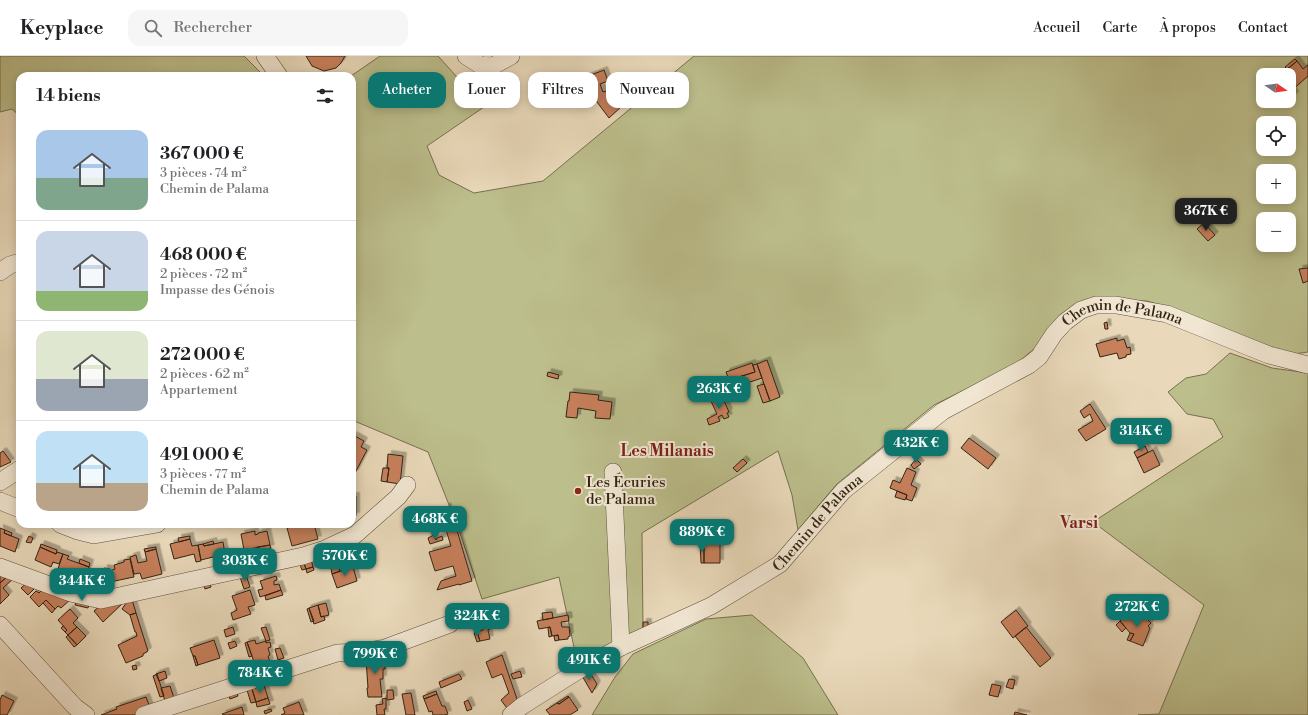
<!DOCTYPE html>
<html lang="fr">
<meta charset="utf-8">
<style>
:root{--surface:#fff;--page:#f6f6f6;--text:#202124;--muted:#757577;--line:#e0e0e0;--accent:#0f766e}
body{margin:0;font-family:"Libre Bodoni",serif;background:var(--page);color:var(--text);height:100vh;display:flex;flex-direction:column;font-size:15px;white-space:nowrap}
*{box-sizing:border-box;margin:0}
p{font-size:13px;color:var(--muted)}
.icon{flex:none;width:22px;height:22px;fill:none;stroke:currentColor;stroke-width:2;stroke-linecap:round;stroke-linejoin:round}
.map{position:relative;flex:1;overflow:hidden}
.side{position:absolute;left:16px;top:16px;width:340px;height:456px;display:flex;flex-direction:column;background:var(--surface);border-radius:12px;box-shadow:0 2px 10px #0003}
.side>*{flex:none}
.hud{position:absolute;left:368px;top:16px;width:380px;height:36px;display:flex;gap:8px}
.needle{width:26px;rotate:103deg}
.tools{position:absolute;left:1256px;top:12px;display:grid;gap:8px}
.tools a{display:grid;place-items:center;width:40px;height:40px;border-radius:8px;background:var(--surface);box-shadow:0 2px 10px #0003;font-size:20px}
.price{position:absolute;translate:-50% -34px;padding:0 9px;border-radius:8px;background:var(--accent);color:#fff;font-size:13px;line-height:26px;filter:drop-shadow(0 1px 2px #0008)}
.price::after{content:'';position:absolute;left:50%;top:24px;width:12px;height:9px;margin-left:-6px;background:inherit;clip-path:polygon(0 0,100% 0,50% 100%)}
.price.selected{background:#222;color:#fff}
ul{padding:0;list-style:none}
li{display:flex;align-items:center;gap:12px;height:100px;padding:0 20px}
li+li{border-top:1px solid var(--line)}
li span{display:grid;place-items:center;flex:none;width:112px;height:80px;border-radius:12px;color:#555}
li>.icon{margin-inline-start:auto}
span .icon{width:48px;height:48px;fill:#fffc;stroke-width:1}
li b{font-size:17px}
h2{display:flex;justify-content:space-between;align-items:center;height:48px;padding:0 20px;font-size:17px}
.tag{padding:0 14px;border-radius:12px;background:var(--surface);box-shadow:0 2px 10px #0003;font-size:14px;line-height:36px}
.tag.selected{background:var(--accent);color:#fff}
header{display:flex;align-items:center;gap:24px;box-sizing:border-box;height:56px;padding:0 20px;background:var(--surface);border-bottom:1px solid var(--line)}
header strong{font-size:19px}
nav{display:flex;gap:22px;margin-inline-start:auto;font-size:14px}
.search{width:280px;height:36px;background:var(--page);display:flex;align-items:center;gap:10px;box-sizing:border-box;padding:0 14px;border-radius:12px;color:var(--muted);font-size:15px}
.map>svg:first-child{display:block}
.green{fill:#bcbe8c;stroke:#76714f;fill-rule:evenodd}
.building{fill:#c7805c;stroke:#312412;filter:url(#shadow)}
.lines{fill:none;stroke-linecap:round;stroke-linejoin:round}
.minor-casing{stroke:#5f513c;stroke-width:18}
.minor{stroke:#f1e6d2;stroke-width:17}
.poi-dot{fill:#8f2418;stroke:#f1e6d2;stroke-width:1.5}
.labels{text-anchor:middle;dominant-baseline:central;stroke-width:4;stroke-linejoin:round;paint-order:stroke}
.street-label{font-size:15px;fill:#312412;stroke:#f1e6d2}
.poi-label{font-size:15px;fill:#312412;stroke:#f1e6d2;text-anchor:start}
.neighbourhood-label{font-size:16px;font-weight:bold;fill:#7a1f14;stroke:#f1e6d2}
</style>
<header>
<strong>Keyplace</strong>
<div class="search"><svg class="icon" aria-label="search" viewBox="0 0 24 24"><circle cx="10" cy="10" r="6"/><path d="M15 15l6 6"/></svg>Rechercher</div>
<nav><a>Accueil</a><a>Carte</a><a>À propos</a><a>Contact</a></nav>
</header>
<div class="map">
<svg width="1308" height="659" viewBox="0 0 1308 659">
<defs>
<filter id="shadow"><feDropShadow dx="3.5" dy="-3.5" stdDeviation="0" flood-color="#0004"/></filter>
</defs>
<rect width="100%" height="100%" fill="#e9d9ba"/>
<filter id="stains"><feTurbulence type="fractalNoise" baseFrequency=".005" numOctaves="4"/><feColorMatrix values="0 0 0 0 .2 0 0 0 0 .09 0 0 0 0 .02 0 0 0 .5 -.17"/></filter>
<radialGradient id="worn" r=".72"><stop offset=".6" stop-color="#630" stop-opacity="0"/><stop offset="1" stop-color="#630" stop-opacity=".3"/></radialGradient>
<!-- green -->
<path class="green" d="M 0,0 L 244,0 L 264,20 L 20,20 L 20,60 L 12,53 L 0,56 Z
M 380,0 L 438,0 L 484,51 L 427,90 L 439,119 L 474,137 L 543,125 L 694,0 L 1308,0 L 1308,296 L 1286,299 L 1173,253 L 1147,245 L 1086,244 L 1041,287 L 1015,309 L 934,349 L 837,428 L 798,474 L 792,439 L 778,395 L 642,477 L 643,573 L 618,586 L 578,610 L 559,521 L 482,543 L 459,474 L 428,396 L 352,364 L 352,20 L 351,20 ZM 1263,19 L 1289,19 L 1289,45 L 1263,45 ZM 1263,67 L 1289,67 L 1289,93 L 1263,93 ZM 1263,115 L 1289,115 L 1289,141 L 1263,141 ZM 1263,163 L 1289,163 L 1289,189 L 1263,189 Z
M 1230,297 L 1272,312 L 1308,317 L 1308,659 L 1138,659 L 1159,658 L 1204,549 L 1093,466 L 1223,381 L 1213,363 L 1187,358 L 1168,336 L 1186,322 L 1206,318 Z
M 752,559 L 803,602 L 838,659 L 592,659 L 615,621 L 633,598 L 706,563 Z"/>
<!-- building -->
<path class="building" d="M 306,0 L 345,0 L 341,7 L 336,12 L 324,15 L 312,10 Z
M 1295,3 L 1297,5 L 1287,13 L 1285,11 Z
M 1297,5 L 1303,13 L 1308,9 L 1308,20 L 1292,34 L 1295,39 L 1289,44 L 1289,19 L 1285,19 L 1283,17 Z
M 604,14 L 608,25 L 600,28 L 603,36 L 612,33 L 614,39 L 623,49 L 609,62 L 597,46 L 594,39 L 589,41 L 586,34 L 582,35 L 578,24 Z
M 1277,45 L 1288,45 L 1282,51 Z
M 1204,167 L 1215,179 L 1208,185 L 1197,173 Z
M 1308,212 L 1308,225 L 1303,227 L 1299,213 Z
M 1107,266 L 1108,273 L 1105,273 L 1104,267 Z
M 1117,282 L 1117,285 L 1124,283 L 1127,292 L 1130,291 L 1131,298 L 1126,299 L 1126,301 L 1119,303 L 1117,297 L 1100,301 L 1096,288 Z
M 767,304 L 780,341 L 770,345 L 757,308 Z
M 752,307 L 755,316 L 729,324 L 726,316 Z
M 757,308 L 762,322 L 732,332 L 729,324 L 755,316 L 753,309 Z
M 548,316 L 559,319 L 558,323 L 547,320 Z
M 764,328 L 770,345 L 763,347 L 757,330 Z
M 570,336 L 599,339 L 598,344 L 612,346 L 610,363 L 595,362 L 596,355 L 578,352 L 577,362 L 566,361 L 568,345 L 569,345 Z
M 721,338 L 729,356 L 727,357 L 729,361 L 724,363 L 722,359 L 718,361 L 720,365 L 709,369 L 707,363 L 717,358 L 710,343 Z
M 1090,348 L 1106,373 L 1086,385 L 1078,374 L 1093,365 L 1090,358 L 1084,362 L 1080,355 Z
M 353,379 L 364,385 L 361,391 L 367,394 L 355,417 L 352,416 L 352,392 L 354,388 L 352,387 Z
M 969,382 L 996,402 L 988,413 L 961,392 Z
M 1145,390 L 1148,396 L 1137,402 L 1134,396 Z
M 1153,394 L 1160,409 L 1144,417 L 1137,402 Z
M 3,395 L 11,406 L 0,411 L 0,397 Z
M 388,398 L 403,400 L 400,428 L 387,426 L 389,412 L 387,412 Z
M 743,403 L 747,407 L 737,416 L 733,412 Z
M 916,403 L 921,408 L 914,413 L 911,409 Z
M 383,412 L 389,412 L 387,426 L 381,425 Z
M 907,412 L 916,416 L 911,429 L 917,432 L 912,445 L 906,443 L 907,439 L 890,432 L 893,424 L 900,427 Z
M 897,435 L 907,439 L 905,444 L 895,441 Z
M 352,440 L 356,440 L 356,460 L 352,460 Z
M 447,450 L 452,463 L 449,464 L 445,454 L 446,453 L 446,451 Z
M 299,468 L 314,468 L 300,471 Z
M 314,468 L 318,483 L 292,490 L 287,472 L 299,469 L 300,471 Z
M 456,471 L 472,525 L 459,529 L 459,528 L 437,534 L 441,525 L 456,520 L 453,510 L 435,515 L 429,496 L 451,490 L 446,474 Z
M 0,472 L 5,474 L 4,477 L 19,483 L 15,496 L 0,490 Z
M 5,474 L 12,477 L 11,480 L 4,477 Z
M 255,475 L 255,479 L 258,478 L 258,477 L 267,475 L 270,489 L 244,494 L 241,478 Z
M 720,478 L 720,507 L 704,507 L 704,487 L 700,487 L 700,479 Z
M 434,479 L 436,484 L 437,483 L 437,482 L 442,480 L 443,484 L 430,488 L 428,482 Z
M 29,480 L 33,482 L 31,487 L 26,486 Z
M 190,480 L 190,483 L 179,486 L 178,482 Z
M 190,483 L 192,490 L 198,489 L 201,505 L 196,506 L 194,498 L 174,503 L 170,488 Z
M 213,485 L 214,488 L 204,490 L 203,488 Z
M 223,486 L 225,498 L 201,504 L 198,489 L 203,488 L 204,490 Z
M 700,487 L 704,487 L 704,507 L 701,507 Z
M 41,488 L 57,494 L 56,498 L 40,491 Z
M 270,489 L 271,492 L 258,494 L 257,491 Z
M 40,491 L 56,498 L 57,496 L 63,498 L 59,508 L 53,506 L 51,511 L 35,504 Z
M 156,491 L 156,493 L 145,496 L 144,493 Z
M 156,493 L 162,518 L 142,523 L 140,517 L 134,518 L 130,501 L 136,499 L 138,507 L 147,505 L 145,496 Z
M 63,498 L 69,500 L 67,503 L 89,511 L 83,526 L 57,516 Z
M 80,503 L 90,507 L 89,511 L 79,507 Z
M 130,503 L 134,521 L 110,526 L 103,526 L 104,512 L 110,513 L 110,515 L 115,513 L 114,509 L 124,506 L 124,504 Z
M 311,503 L 313,511 L 306,513 L 303,505 Z
M 303,505 L 306,513 L 302,514 L 299,506 Z
M 338,510 L 340,515 L 332,518 L 331,512 Z
M 313,511 L 314,514 L 307,517 L 306,513 Z
M 353,511 L 357,525 L 337,532 L 332,518 Z
M 0,515 L 11,517 L 0,527 Z
M 11,517 L 14,522 L 3,532 L 9,539 L 0,548 L 0,527 Z
M 246,519 L 250,531 L 244,533 L 240,521 Z
M 276,520 L 277,524 L 274,525 L 274,529 L 279,528 L 281,534 L 260,541 L 258,534 L 263,533 L 260,525 Z
M 209,523 L 211,531 L 205,533 L 202,525 Z
M 30,524 L 39,528 L 28,539 L 21,532 Z
M 43,533 L 73,541 L 61,552 L 58,550 L 55,553 L 46,544 L 39,551 L 30,541 L 36,535 L 39,537 Z
M 250,534 L 255,549 L 248,551 L 251,558 L 233,564 L 231,557 L 237,554 L 232,540 Z
M 281,534 L 283,539 L 266,544 L 265,540 Z
M 131,540 L 136,557 L 130,559 L 122,553 Z
M 77,541 L 90,544 L 88,552 L 75,549 Z
M 46,544 L 55,553 L 52,557 L 43,547 Z
M 125,545 L 103,566 L 94,555 L 103,547 Z
M 326,547 L 329,559 L 321,561 L 318,549 Z
M 318,549 L 321,561 L 324,560 L 325,564 L 314,568 L 309,552 Z
M 309,552 L 314,565 L 311,566 L 307,553 Z
M 70,553 L 78,562 L 73,567 L 77,571 L 68,579 L 65,576 L 67,574 L 58,564 Z
M 1016,554 L 1028,570 L 1013,582 L 1001,566 Z
M 1132,554 L 1134,556 L 1129,561 L 1126,559 Z
M 488,555 L 491,569 L 489,569 L 490,573 L 488,574 L 490,583 L 480,585 L 477,576 L 483,574 L 478,558 Z
M 552,556 L 553,562 L 543,564 L 542,557 Z
M 1134,556 L 1141,563 L 1144,560 L 1151,567 L 1148,570 L 1150,572 L 1143,590 L 1130,585 L 1134,578 L 1130,577 L 1120,565 L 1126,559 L 1129,561 Z
M 136,557 L 148,595 L 143,598 L 143,600 L 126,607 L 118,589 L 137,580 L 136,576 L 135,576 L 130,559 Z
M 568,559 L 569,565 L 561,566 L 562,571 L 569,571 L 570,580 L 568,581 L 568,583 L 559,584 L 558,579 L 552,580 L 550,571 L 539,573 L 537,565 Z
M 1120,565 L 1126,572 L 1122,576 L 1116,569 Z
M 643,566 L 648,566 L 648,573 L 643,573 Z
M 63,570 L 67,574 L 65,576 L 61,572 Z
M 77,571 L 86,580 L 77,589 L 68,579 Z
M 233,571 L 235,578 L 226,581 L 224,574 Z
M 266,571 L 270,584 L 266,585 L 261,572 Z
M 550,571 L 552,580 L 549,581 L 548,572 Z
M 1026,571 L 1051,602 L 1040,611 L 1015,580 Z
M 477,576 L 480,585 L 477,586 L 474,577 Z
M 1130,577 L 1134,578 L 1130,585 L 1127,584 Z
M 68,579 L 77,589 L 74,591 L 66,581 Z
M 558,579 L 559,584 L 555,585 L 554,580 Z
M 214,584 L 220,602 L 198,609 L 195,600 L 193,600 L 190,592 Z
M 255,584 L 256,588 L 266,585 L 266,587 L 270,586 L 271,591 L 268,592 L 270,599 L 268,600 L 270,606 L 263,609 L 261,604 L 254,606 L 247,586 Z
M 235,585 L 237,590 L 230,593 L 228,587 Z
M 247,586 L 252,600 L 249,601 L 245,587 Z
M 280,592 L 284,602 L 278,604 L 275,593 Z
M 402,595 L 404,605 L 397,607 L 394,597 Z
M 384,598 L 385,613 L 383,613 L 383,623 L 380,623 L 382,641 L 368,641 L 367,632 L 368,632 L 366,603 Z
M 502,599 L 518,646 L 509,655 L 501,644 L 509,637 L 502,618 L 492,622 L 486,606 Z
M 193,600 L 195,600 L 198,609 L 196,610 Z
M 136,609 L 137,613 L 133,614 L 132,610 Z
M 588,614 L 597,628 L 592,637 L 581,618 Z
M 165,615 L 167,622 L 159,625 L 156,618 Z
M 520,615 L 522,621 L 513,623 L 511,618 Z
M 157,618 L 164,640 L 160,641 L 153,620 Z
M 459,618 L 462,623 L 441,632 L 439,626 Z
M 1009,623 L 1015,624 L 1013,633 L 1006,631 Z
M 992,628 L 1001,630 L 998,641 L 989,639 Z
M 264,629 L 268,642 L 256,646 L 252,633 Z
M 170,630 L 174,642 L 165,645 L 161,632 Z
M 252,633 L 256,646 L 251,647 L 247,634 Z
M 236,634 L 238,640 L 230,643 L 228,636 Z
M 387,634 L 393,634 L 394,643 L 387,644 Z
M 436,635 L 437,638 L 424,643 L 423,640 Z
M 411,637 L 415,659 L 406,659 L 402,638 Z
M 437,638 L 442,650 L 445,650 L 448,658 L 444,659 L 433,659 L 432,655 L 429,656 L 424,643 Z
M 2,639 L 14,645 L 7,659 L 0,659 L 0,644 Z
M 568,640 L 569,641 L 559,648 L 557,647 Z
M 146,641 L 151,654 L 134,659 L 101,659 L 117,653 L 116,651 Z
M 569,641 L 578,654 L 570,659 L 550,659 L 546,654 L 557,647 L 559,648 Z
M 268,642 L 270,648 L 257,651 L 256,646 Z
M 386,642 L 386,653 L 384,653 L 385,659 L 377,659 L 376,649 L 383,648 L 382,643 Z
M 468,644 L 472,653 L 467,655 L 464,646 Z
M 299,646 L 304,659 L 281,659 L 285,657 L 283,652 Z
M 242,651 L 244,659 L 223,659 L 222,658 Z
M 271,653 L 272,655 L 265,658 L 264,655 Z
M 1015,656 L 1027,659 L 1014,659 Z"/>
<g class="lines">
<!-- minor casing -->
<g class="minor-casing">
<g id="minor">
<path d="M 265,0 L 279,20"/>
<path d="M 466,0 L 480,9 L 493,10 L 511,0"/>
<path d="M 0,216 L 10,209 L 20,206"/>
<path d="M 613,416 L 621,591"/>
<path d="M 0,426 L 20,413"/>
<path d="M 0,445 L 20,453"/>
<path d="M 60,468 L 78,475 L 94,479 L 157,468"/>
<path d="M 0,511 L 71,537 L 101,544 L 303,500 L 325,493 L 355,479 L 398,441 L 407,429"/>
<path d="M 0,569 L 75,651 L 86,659"/>
<path d="M 144,659 L 337,597 L 362,596 L 385,592 L 450,568"/>
<path id="s1" d="M 511,659 L 522,650 L 579,614 L 621,591 L 711,550 L 780,508 L 843,435 L 943,355 L 1029,309 L 1039,301 L 1054,278 L 1065,266 L 1081,254 L 1096,249 L 1116,249 L 1167,258 L 1269,299 L 1308,309"/>
</g>
</g>
<!-- minor -->
<use href="#minor" class="minor"/>
</g>
<!-- markers -->
<circle class="poi-dot" cx="578" cy="435" r="4"/>
<g class="labels">
<!-- street labels -->
<g class="street-label">
<text stroke="none"><textPath href="#s1" startOffset="749">Chemin de Palama</textPath></text>
<text stroke="none"><textPath href="#s1" startOffset="365">Chemin de Palama</textPath></text>
</g>
<!-- poi labels -->
<g class="poi-label">
<text x="586" y="426">Les Écuries<tspan x="586" dy="17">de Palama</tspan></text>
</g>
<!-- neighbourhood labels -->
<g class="neighbourhood-label">
<text x="667" y="395">Les Milanais</text>
<text x="1079" y="467">Varsi</text>
</g>
</g>
<rect width="100%" height="100%" filter="url(#stains)"/>
<rect width="100%" height="100%" fill="url(#worn)"/>
</svg>
<div class="tools">
<a><svg class="needle" viewBox="-14 -14 28 28"><path d="M0-13l5 13h-10z" fill="#e53935"/><path d="M0 13l5-13h-10z" fill="#757577"/></svg></a>
<a><svg class="icon" aria-label="locate" viewBox="0 0 24 24"><circle cx="12" cy="12" r="6"/><path d="M12 2v4M12 18v4M2 12h4M18 12h4"/></svg></a>
<a>+</a>
<a>−</a>
</div>
<b class="price selected" style="left:1206px;top:176px">367K €</b>
<b class="price" style="left:719px;top:354px">263K €</b>
<b class="price" style="left:1141px;top:396px">314K €</b>
<b class="price" style="left:916px;top:408px">432K €</b>
<b class="price" style="left:435px;top:484px">468K €</b>
<b class="price" style="left:702px;top:497px">889K €</b>
<b class="price" style="left:345px;top:521px">570K €</b>
<b class="price" style="left:245px;top:526px">303K €</b>
<b class="price" style="left:82px;top:546px">344K €</b>
<b class="price" style="left:1137px;top:572px">272K €</b>
<b class="price" style="left:477px;top:581px">324K €</b>
<b class="price" style="left:375px;top:619px">799K €</b>
<b class="price" style="left:589px;top:625px">491K €</b>
<b class="price" style="left:260px;top:638px">784K €</b>
<div class="hud">
<a class="tag selected">Acheter</a>
<a class="tag">Louer</a>
<a class="tag">Filtres</a>
<a class="tag">Nouveau</a>
</div>
<section class="side">
<h2>14 biens<svg class="icon" aria-label="filters" viewBox="0 0 24 24"><path d="M4 7h16M4 17h16"/><circle cx="9" cy="7" r="2"/><circle cx="15" cy="17" r="2"/></svg></h2>
<ul>
<li><span style="background:linear-gradient(#a9c7e8 60%,#7fa58c 0)"><svg class="icon" aria-label="home" viewBox="0 0 24 24"><path d="M3 11l9-7 9 7M6 9v11h12V9"/></svg></span><div><b>367 000 €</b><p>3 pièces · 74 m²</p><p>Chemin de Palama</p></div></li>
<li><span style="background:linear-gradient(#c9d6e8 75%,#8fb573 0)"><svg class="icon" aria-label="home" viewBox="0 0 24 24"><path d="M3 11l9-7 9 7M6 9v11h12V9"/></svg></span><div><b>468 000 €</b><p>2 pièces · 72 m²</p><p>Impasse des Génois</p></div></li>
<li><span style="background:linear-gradient(#dfe7d0 60%,#9aa5b1 0)"><svg class="icon" aria-label="home" viewBox="0 0 24 24"><path d="M3 11l9-7 9 7M6 9v11h12V9"/></svg></span><div><b>272 000 €</b><p>2 pièces · 62 m²</p><p>Appartement</p></div></li>
<li><span style="background:linear-gradient(#bfe0f5 65%,#b9a48a 0)"><svg class="icon" aria-label="home" viewBox="0 0 24 24"><path d="M3 11l9-7 9 7M6 9v11h12V9"/></svg></span><div><b>491 000 €</b><p>3 pièces · 77 m²</p><p>Chemin de Palama</p></div></li>
</ul>
</section>
</div>
